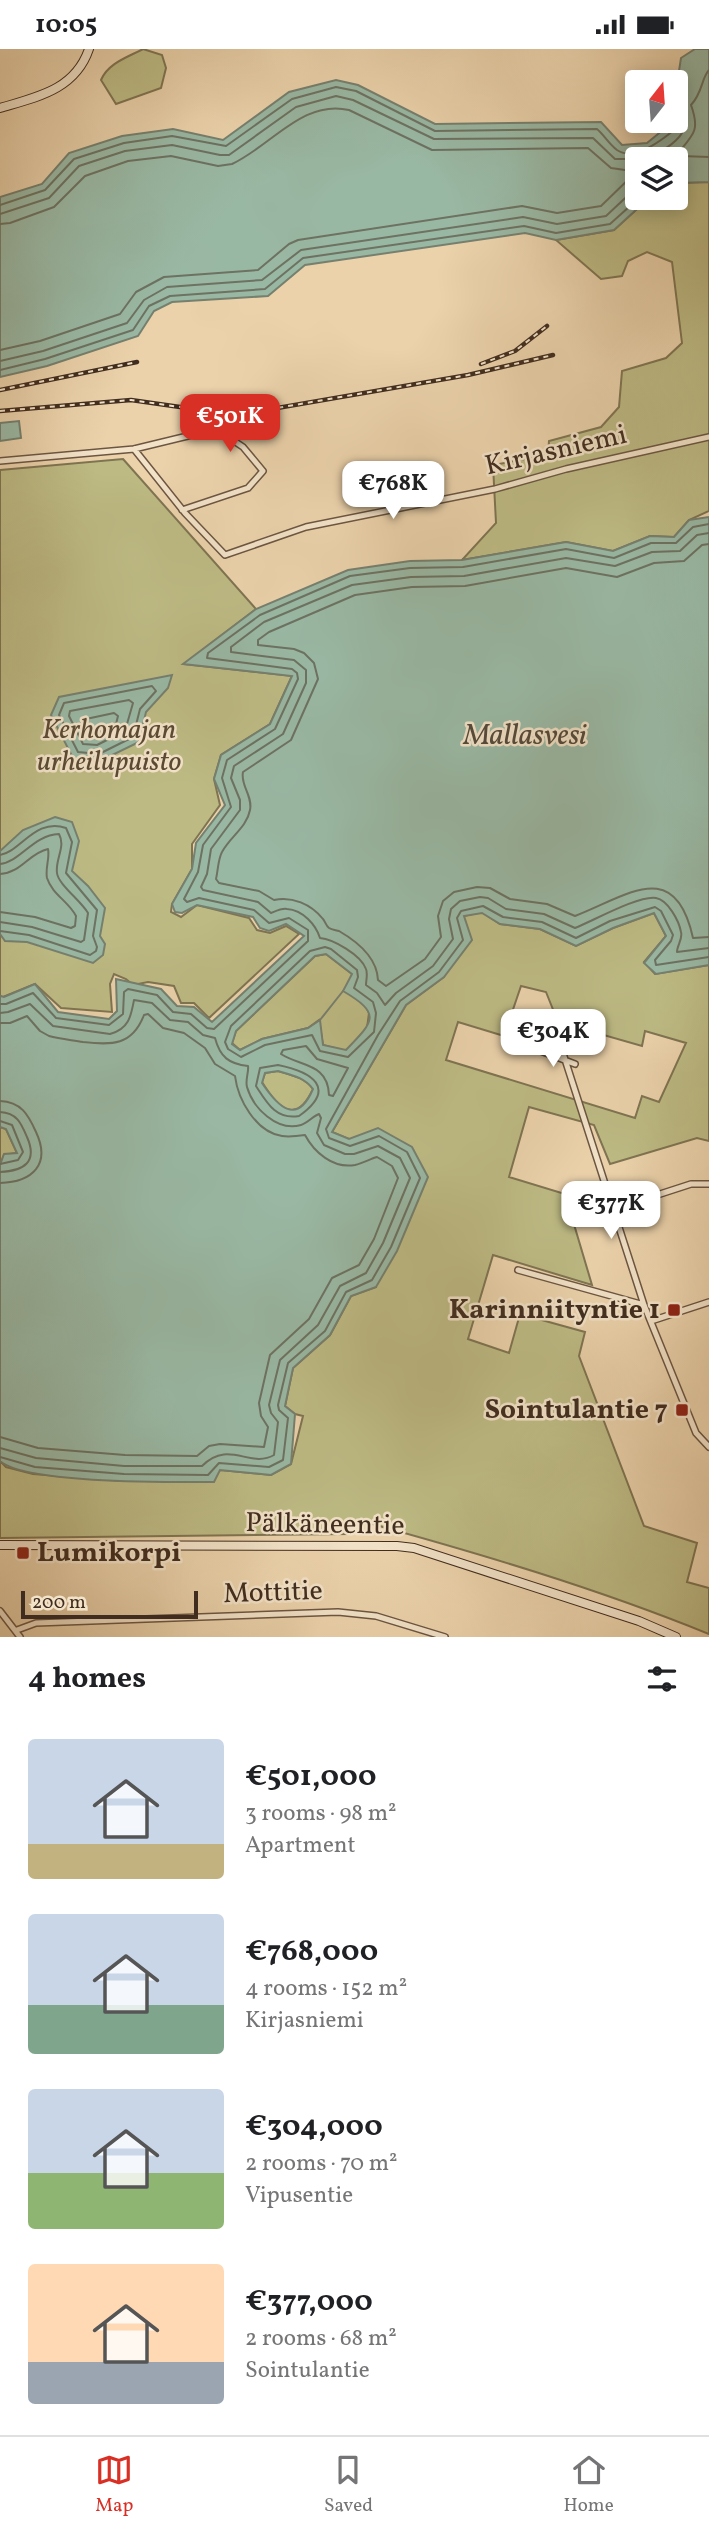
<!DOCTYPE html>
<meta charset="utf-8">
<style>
:root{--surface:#fff;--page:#f2f2f2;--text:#202124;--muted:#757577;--line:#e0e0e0;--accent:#d93025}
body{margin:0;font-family:Vollkorn,serif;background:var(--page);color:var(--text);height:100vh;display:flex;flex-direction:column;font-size:26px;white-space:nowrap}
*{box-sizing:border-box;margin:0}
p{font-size:23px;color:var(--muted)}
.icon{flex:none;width:38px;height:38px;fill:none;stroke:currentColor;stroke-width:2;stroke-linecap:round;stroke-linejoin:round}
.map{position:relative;height:1588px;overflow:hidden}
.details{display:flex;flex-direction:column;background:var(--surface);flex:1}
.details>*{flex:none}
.needle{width:46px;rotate:17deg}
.fabs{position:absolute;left:625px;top:21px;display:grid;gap:14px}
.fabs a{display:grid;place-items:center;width:63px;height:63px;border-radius:7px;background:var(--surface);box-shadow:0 4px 18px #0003;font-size:35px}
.scale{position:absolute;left:21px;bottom:18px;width:177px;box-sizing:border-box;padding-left:7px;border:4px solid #412d1f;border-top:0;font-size:19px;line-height:24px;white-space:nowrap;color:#412d1f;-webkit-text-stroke:5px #f2e2c8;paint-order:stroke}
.price{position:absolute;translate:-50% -60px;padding:0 16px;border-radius:14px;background:#fff;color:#222;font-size:23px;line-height:46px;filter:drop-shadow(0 2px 4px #0008)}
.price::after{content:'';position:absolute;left:50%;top:42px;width:21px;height:16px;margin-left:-10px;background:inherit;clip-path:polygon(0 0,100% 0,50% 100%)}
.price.on{background:var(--accent);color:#fff}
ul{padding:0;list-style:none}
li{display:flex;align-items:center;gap:21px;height:175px;padding:0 28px}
li span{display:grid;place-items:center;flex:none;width:196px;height:140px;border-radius:7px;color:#555}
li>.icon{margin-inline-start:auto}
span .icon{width:84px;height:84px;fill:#fffc;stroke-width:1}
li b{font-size:30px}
h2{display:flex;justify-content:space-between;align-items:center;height:84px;padding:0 28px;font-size:30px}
.status{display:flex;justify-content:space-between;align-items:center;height:49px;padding:0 35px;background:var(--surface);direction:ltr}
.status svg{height:19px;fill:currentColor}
.tabs{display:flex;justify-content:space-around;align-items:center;height:98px;border-top:2px solid var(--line);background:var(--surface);font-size:19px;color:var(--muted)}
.tabs a{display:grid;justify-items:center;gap:4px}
.tabs .on{color:var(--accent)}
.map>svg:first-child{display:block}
.green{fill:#bdba84;stroke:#7f7452;stroke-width:2;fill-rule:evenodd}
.water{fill:#99b8a4;stroke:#76806f;stroke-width:2;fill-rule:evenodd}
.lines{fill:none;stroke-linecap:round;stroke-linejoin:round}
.shore{stroke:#6d7262;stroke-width:2}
.stream{stroke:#76806f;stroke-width:2}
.minor-casing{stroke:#6c5642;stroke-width:8}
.secondary-casing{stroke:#412d1f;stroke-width:10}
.minor{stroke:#f2e2c8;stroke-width:5}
.secondary{stroke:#f2e2c8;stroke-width:8}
.rail-casing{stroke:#412d1f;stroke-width:4.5}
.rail{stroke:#f2e2c8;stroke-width:2;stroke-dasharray:5;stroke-linecap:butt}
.poi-dot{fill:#8f2418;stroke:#f2e2c8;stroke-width:2.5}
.labels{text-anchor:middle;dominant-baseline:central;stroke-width:5;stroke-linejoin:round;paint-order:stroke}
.street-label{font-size:28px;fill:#412d1f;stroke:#f2e2c8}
.park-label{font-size:28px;font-style:italic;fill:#5a4933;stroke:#f2e2c8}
.poi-label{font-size:28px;font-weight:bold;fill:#412d1f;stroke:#f2e2c8;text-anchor:end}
.water-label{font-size:30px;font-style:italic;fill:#53493a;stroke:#f2e2c8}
</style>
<div class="status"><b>10:05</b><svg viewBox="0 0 49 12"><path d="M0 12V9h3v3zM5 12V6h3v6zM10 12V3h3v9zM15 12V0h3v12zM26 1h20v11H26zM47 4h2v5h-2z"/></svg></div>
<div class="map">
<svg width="709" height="1588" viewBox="0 0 709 1588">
<rect width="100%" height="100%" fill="#ebd2ab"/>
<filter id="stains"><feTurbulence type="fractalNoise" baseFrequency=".00286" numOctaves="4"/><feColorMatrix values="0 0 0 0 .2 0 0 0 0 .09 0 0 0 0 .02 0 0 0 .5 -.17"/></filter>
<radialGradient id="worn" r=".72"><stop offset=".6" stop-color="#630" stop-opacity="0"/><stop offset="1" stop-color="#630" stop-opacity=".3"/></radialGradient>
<!-- green -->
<path class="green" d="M 143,0 L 162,6 L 166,19 L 161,39 L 116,55 L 101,31 C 108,14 128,8 143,0 Z
M 709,133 L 709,462 L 689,471 L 674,488 L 650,487 L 613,502 L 566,493 L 462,511 L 496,474 L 493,416 L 548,406 L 549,392 L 601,378 L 619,358 L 622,322 L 666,309 L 682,294 L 672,213 L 647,203 L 628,212 L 622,227 L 601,230 L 556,191 L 614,181 L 649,149 L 676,149 L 676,134 Z
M 123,410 L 256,560 L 184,615 L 292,627 L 270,675 L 221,706 L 214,730 L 220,756 L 192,795 L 192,820 L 172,855 L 171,863 L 181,868 L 197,856 L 249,869 L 257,881 L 270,884 L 286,877 L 299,885 L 209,969 L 194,954 L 181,954 L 174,937 L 148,933 L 133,936 L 126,930 L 114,925 L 110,935 L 112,963 L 61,959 L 35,935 L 3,948 L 0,947 L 0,421 Z
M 482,863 L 500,875 L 540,880 L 576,897 L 613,879 L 654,864 L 666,887 L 644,913 L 655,925 L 709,916 L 709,1092 L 697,1089 L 610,1115 L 594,1076 L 529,1058 L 509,1128 L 565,1145 L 592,1236 L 493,1206 L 468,1290 L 509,1304 L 520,1265 L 585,1283 L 579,1307 L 644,1477 L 697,1494 L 687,1533 L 709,1539 L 709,1585 C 596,1539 478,1504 361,1472 L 350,1485 L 0,1489 L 0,1412 L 6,1418 L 33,1425 L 123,1432 L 220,1421 L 271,1426 L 291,1415 L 303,1367 L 295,1365 L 285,1357 L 293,1319 L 330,1286 L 351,1247 L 376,1238 L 349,1090 L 332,1083 L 406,956 L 444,928 L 464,867 ZM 521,937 L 546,943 L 558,973 L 642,997 L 645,982 L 686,994 L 659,1053 L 642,1047 L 635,1069 L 446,1011 L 458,973 L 504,987 Z
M 326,905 L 352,925 L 369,964 L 367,979 L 346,1002 L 323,996 L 319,971 L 308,979 L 262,990 L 240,1001 L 232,994 L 236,982 L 315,907 Z
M 278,1022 C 291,1026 304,1028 313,1040 C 296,1077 278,1059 262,1033 L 265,1024 Z
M 0,1078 L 6,1080 L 17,1104 L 4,1106 L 0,1116 Z"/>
<!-- water -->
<path class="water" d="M 695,0 L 709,0 L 709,133 L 676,134 L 676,110 L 637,110 L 637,149 L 649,149 L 614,181 L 556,191 L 525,184 L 305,216 L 268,247 L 172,253 L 154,262 L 138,287 L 47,317 L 0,328 L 0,148 L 42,135 L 69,104 L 122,87 L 173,80 L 223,91 L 289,43 L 336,31 L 358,36 L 435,75 L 601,73 L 622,96 L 647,94 L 669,76 L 670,72 L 676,72 L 676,41 L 681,9 Z
M 19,372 L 21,389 L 0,392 L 0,374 Z
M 709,468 L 709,916 L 656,925 L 644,914 L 666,887 L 654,864 L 613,879 L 576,897 L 540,880 L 500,875 L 482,864 L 464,867 L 472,891 L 444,928 L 406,956 L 332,1083 L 349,1090 L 378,1079 L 412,1098 L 428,1128 L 397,1202 L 376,1238 L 351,1247 L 330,1286 L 293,1319 L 285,1357 L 295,1365 L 291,1415 L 271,1426 L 220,1421 L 214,1433 C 174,1433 25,1435 0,1412 L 0,1116 L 4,1105 L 17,1104 L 6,1080 L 0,1078 L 0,947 L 4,948 L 35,935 L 58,963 L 109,970 L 117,962 L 116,930 L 161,940 L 177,957 L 194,958 L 212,973 L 304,887 L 286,875 L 269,882 L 260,879 L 253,868 L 197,856 L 182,864 L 175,863 L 172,855 L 192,820 L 196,794 L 225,756 L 214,730 L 221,706 L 270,675 L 292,627 L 183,615 L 256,560 L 348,521 L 410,512 L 462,511 L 566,493 L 613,502 L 650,487 L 674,488 L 689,471 ZM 326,905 L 352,925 L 343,942 C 382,965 374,972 346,1001 L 323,996 L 320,971 L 308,979 L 262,990 L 240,1001 L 232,995 L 236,982 L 315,907 ZM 278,1022 C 291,1026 304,1028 313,1040 C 297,1077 278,1058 262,1034 L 265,1024 Z
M 172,626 L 168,639 L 146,663 L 139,693 L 100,712 L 74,711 L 51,666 L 59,648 Z
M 55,768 L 72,773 L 79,792 L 72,822 L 88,837 L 105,859 L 100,887 L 105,895 L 103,906 L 93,914 L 27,893 L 5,892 L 0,885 L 0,802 L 23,781 Z"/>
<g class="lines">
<!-- shore -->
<path class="shore" d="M 709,21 C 701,30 703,43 691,56 C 700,81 694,85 678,104 L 681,107 L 709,108
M 638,110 C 659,108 705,80 676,58
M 0,156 L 45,141 L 74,110 L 124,94 L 172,87 L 226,97 L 292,50 L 336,38 L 356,42 L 435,82 L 597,80 C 604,86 609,95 617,101 C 634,113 662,91 674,81 L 676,70
M 0,165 L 49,149 L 79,117 L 125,102 L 172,96 L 220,106 L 229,106 L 296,58 L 336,47 L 353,51 L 434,90 L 593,89 L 615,110 L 637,110
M 0,175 L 10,174 L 54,158 L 85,127 L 128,112 L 171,107 L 218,117 L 232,115 C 271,97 303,50 349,61 L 432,101 L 588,99 L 611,119 L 632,122 L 634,125 L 601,157 L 557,164 L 522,157 L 298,191 L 289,195 L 258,221 L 164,228 L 136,243 L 120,265 L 40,292 L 0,301
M 0,312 L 43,302 L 127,274 L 144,251 L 167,238 L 262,231 L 301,201 L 523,168 L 557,175 L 606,167 L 637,138
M 0,321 L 45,310 L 133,281 L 149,257 L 170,247 L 265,240 L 303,209 L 524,177 L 556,184 L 610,175 L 639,149
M 709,484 L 697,486 L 680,502 L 652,503 L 615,517 L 566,509 L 464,527 L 411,528 L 352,536 L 264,573 L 231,598 L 231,603 L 294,611 L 306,621 L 306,634 L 283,685 L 234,717 L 231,729 L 240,751 L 240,761 L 211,800 L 207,825 L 201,838 L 203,841 L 258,853 L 271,864 C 276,862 282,859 287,860 C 303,861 316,876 320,889 C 333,890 361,906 366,920 C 368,925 366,931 366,936 L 377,944 L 385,956 L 396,944 L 433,917 L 453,890 L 449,870 L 451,860 L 460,852 L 480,848 L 488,849 L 506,860 L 544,865 L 575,879 C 593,872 639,846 656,849 C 668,851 679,872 681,883 C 683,890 677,896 677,903 L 709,899
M 709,495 L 702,496 L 684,512 L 654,514 L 617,528 L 566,519 L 465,537 L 412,538 L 355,546 L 269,583 L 258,591 L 258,596 L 294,600 L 304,604 L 314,614 L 318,630 L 291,691 L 243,723 C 240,736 253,747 250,761 C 247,778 230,788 222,803 C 218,810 218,822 216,830 L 219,834 L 259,842 L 274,851 C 292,847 311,855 323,870 C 325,872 326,877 329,879 C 332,881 336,881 339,882 C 358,893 377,909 378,931 L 386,937 L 425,910 L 441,888 L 438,867 L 443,852 L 454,843 L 477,838 L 490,839 L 510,850 L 547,855 L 575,867 C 627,847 675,807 693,889 L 709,888
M 152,637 L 156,642 L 140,660 L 133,688 L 99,705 L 78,703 L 59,666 L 64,654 Z
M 129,651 L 133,654 L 125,682 L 97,696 L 83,695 L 69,667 L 70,662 Z
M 114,664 L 118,667 L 116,675 L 95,685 L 90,684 L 85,674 L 86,670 Z
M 0,806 C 20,803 36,768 66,779 L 72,793 L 66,824 L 97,861 L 93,887 L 97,898 L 96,902 L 90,906 L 29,886 L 0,882
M 0,815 C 20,813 33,786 59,785 C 66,798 55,810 57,824 C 58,835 81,852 88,864 L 84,891 L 81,893 L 32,878 L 0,873
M 0,825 C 21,824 29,804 48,800 C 50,809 45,819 47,829 C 52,845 69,853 76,867 L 75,877 L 71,879 L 35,868 L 0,863
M 325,898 L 331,900 L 357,921 L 358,928 L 354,939 L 373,953 L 376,964 L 374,983 L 348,1008 L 320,1002 L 312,986 L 265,996 L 241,1008 L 228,1000 L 225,993 L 231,977 L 310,902 Z
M 0,955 L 6,955 L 33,944 L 56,969 L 109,976 L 123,965 L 124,943 L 128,940 L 157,946 L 173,963 L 191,965 L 207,979 L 214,980 L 308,892 L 308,881 L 289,869 L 269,874 L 254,861 L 199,849 L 187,853 L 184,850 L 198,823 L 203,796 L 231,758 L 222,729 L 227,711 L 275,680 L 298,630 L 297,624 L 292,620 L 207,609 L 208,604 L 260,566 L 350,527 L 410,519 L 463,518 L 566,500 L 614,509 L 651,494 L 676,494 L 693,478 L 709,475
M 0,964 L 8,963 L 30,955 L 53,977 L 110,985 C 129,980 131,967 134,951 L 152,954 L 170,971 L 188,973 L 203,986 L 215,989 C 220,1008 229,1015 248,1017 C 249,1023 245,1031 247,1038 C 253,1059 277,1083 301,1076 C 308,1074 313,1067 319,1065 L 321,1069 L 317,1084 L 324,1096 L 345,1105 L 354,1105 L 378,1097 L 400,1109 L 410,1129 L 383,1194 L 366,1224 L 340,1237 L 318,1276 L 280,1311 L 269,1356 L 271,1364 L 278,1373 L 274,1406 C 250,1420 229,1390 202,1417 L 124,1417 L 36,1409 L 0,1399
M 0,974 L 10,974 L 27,967 L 40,982 L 49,987 C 60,990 72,991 83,993 C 112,996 132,997 144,966 L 148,965 L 163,979 L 184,984 L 205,999 L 215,1015 L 235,1027 C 238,1051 256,1083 282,1087 C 289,1088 298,1087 305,1086 C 314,1103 333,1120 355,1116 C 363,1114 370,1110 377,1108 L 392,1117 L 398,1129 L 374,1190 L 359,1216 L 332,1229 L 309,1270 L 270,1306 L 259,1354 L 261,1367 L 268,1378 L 264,1398 L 220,1395 L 209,1397 L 197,1407 L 125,1406 L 38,1399 L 0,1388
M 306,997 L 317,1010 L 348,1019 L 333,1047 L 329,1046 C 328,1014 301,1018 281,1005 L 283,1001 Z
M 278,1016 C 312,1023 338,1039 299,1067 C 276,1071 267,1054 256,1037 L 260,1019 Z
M 0,1052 C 21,1053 28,1065 36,1083 C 51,1115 33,1133 0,1134
M 0,1063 C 17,1064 21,1074 27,1088 C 38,1113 24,1122 0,1123
M 0,1072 L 12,1076 L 23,1103 L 18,1111 L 0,1115
M 0,1408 L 35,1418 L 124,1425 L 208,1426 L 219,1414 L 269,1418 L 283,1411 L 288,1369 L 279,1361 L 278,1356 L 288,1314 L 325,1282 L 346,1243 L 372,1231 L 391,1198 L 420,1129 L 407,1103 L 379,1087 L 350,1097 L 329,1089 L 326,1080 L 378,986 L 400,952 L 439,923 L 463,891 L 457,869 L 461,862 L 483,857 L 503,868 L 542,873 L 576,889 L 610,872 L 655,858 L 661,862 L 673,886 L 671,892 L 655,911 L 656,916 L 709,908"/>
<!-- stream -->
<path class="stream" d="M 320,971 L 343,942"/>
<!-- minor casing -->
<g class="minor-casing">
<path id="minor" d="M 134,400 L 185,464 L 225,506 L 306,478 L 495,440 L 566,420 L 709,388
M 0,412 L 134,400 L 200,384 L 225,386 L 243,398 L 263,422 L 248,439 L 182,461
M 561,998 L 644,1256 L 696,1384 L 709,1398
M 538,1001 L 575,1015
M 614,1160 L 691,1135 L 709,1135
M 518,1221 L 644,1256
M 651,1272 L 709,1253
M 0,1562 L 20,1588
M 17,1581 L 36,1574 L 338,1563 L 376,1567 L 445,1588"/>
</g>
<!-- secondary casing -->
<g class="secondary-casing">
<path id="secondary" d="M 0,59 C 37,48 75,41 89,0
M 0,1496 L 397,1497 L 414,1499 L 639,1572 L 676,1588"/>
</g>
<!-- minor -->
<use href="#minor" class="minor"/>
<!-- secondary -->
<use href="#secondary" class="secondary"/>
<!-- rail casing -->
<g class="rail-casing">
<path id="rail" d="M 481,315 L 515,302 L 547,277
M 0,341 L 137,313
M 0,362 L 131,351 L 222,364 L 254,363 L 468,326 L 553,306"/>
</g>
<!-- rail -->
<use href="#rail" class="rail"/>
</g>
<!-- markers -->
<g class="poi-dot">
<rect x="667" y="1254" width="14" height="14" rx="3.5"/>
<rect x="675" y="1354" width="14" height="14" rx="3.5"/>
<rect x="16" y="1497" width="14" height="14" rx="3.5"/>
</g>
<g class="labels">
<!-- street labels -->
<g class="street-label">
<text transform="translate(556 402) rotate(-13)">Kirjasniemi</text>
<text transform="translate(325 1476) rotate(1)">Pälkäneentie</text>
<text transform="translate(273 1544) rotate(-2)">Mottitie</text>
</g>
<!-- park labels -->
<g class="park-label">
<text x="109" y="681">Kerhomajan<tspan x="109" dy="32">urheilupuisto</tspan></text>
</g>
<!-- poi labels -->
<g class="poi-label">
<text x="660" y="1261">Karinniityntie 1</text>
<text x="668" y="1361">Sointulantie 7</text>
<text x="37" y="1504" text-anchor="start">Lumikorpi</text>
</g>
<!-- water labels -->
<g class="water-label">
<text x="525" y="687">Mallasvesi</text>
</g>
</g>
<rect width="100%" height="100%" filter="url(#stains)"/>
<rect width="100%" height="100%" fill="url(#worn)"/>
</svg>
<div class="fabs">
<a><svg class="needle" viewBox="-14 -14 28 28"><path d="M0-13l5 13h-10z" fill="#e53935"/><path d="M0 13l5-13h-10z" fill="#757577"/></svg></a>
<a><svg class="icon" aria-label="layers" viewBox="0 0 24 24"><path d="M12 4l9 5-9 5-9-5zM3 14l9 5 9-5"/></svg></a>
</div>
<div class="scale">200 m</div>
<b class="price on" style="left:230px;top:405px">€501K</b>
<b class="price" style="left:393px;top:472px">€768K</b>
<b class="price" style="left:553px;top:1020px">€304K</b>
<b class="price" style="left:611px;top:1192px">€377K</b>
</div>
<section class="details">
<h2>4 homes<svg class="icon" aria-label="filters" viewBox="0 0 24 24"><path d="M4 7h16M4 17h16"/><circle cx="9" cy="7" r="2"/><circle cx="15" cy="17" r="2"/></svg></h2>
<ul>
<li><span style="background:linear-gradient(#c9d6e8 75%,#c2b280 0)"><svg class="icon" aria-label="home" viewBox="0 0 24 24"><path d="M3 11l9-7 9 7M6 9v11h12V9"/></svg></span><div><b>€501,000</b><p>3 rooms · 98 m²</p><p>Apartment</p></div></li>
<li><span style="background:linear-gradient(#c9d6e8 65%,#7fa58c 0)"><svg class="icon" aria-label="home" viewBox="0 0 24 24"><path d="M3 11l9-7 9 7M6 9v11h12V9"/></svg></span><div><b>€768,000</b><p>4 rooms · 152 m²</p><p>Kirjasniemi</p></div></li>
<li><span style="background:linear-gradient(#c9d6e8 60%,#8fb573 0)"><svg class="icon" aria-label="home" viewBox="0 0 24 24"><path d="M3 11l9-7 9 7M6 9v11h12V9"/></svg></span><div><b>€304,000</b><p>2 rooms · 70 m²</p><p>Vipusentie</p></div></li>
<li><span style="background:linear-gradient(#ffd9b3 70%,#9aa5b1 0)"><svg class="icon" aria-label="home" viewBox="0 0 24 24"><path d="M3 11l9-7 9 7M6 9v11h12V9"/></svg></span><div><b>€377,000</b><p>2 rooms · 68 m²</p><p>Sointulantie</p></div></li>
</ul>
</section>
<nav class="tabs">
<a class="on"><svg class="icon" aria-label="map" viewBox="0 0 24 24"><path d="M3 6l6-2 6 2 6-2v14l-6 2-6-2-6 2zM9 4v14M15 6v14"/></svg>Map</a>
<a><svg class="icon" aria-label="saved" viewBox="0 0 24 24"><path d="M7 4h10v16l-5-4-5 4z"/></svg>Saved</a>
<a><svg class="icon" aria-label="home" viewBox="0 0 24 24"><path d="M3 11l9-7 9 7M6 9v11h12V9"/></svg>Home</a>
</nav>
